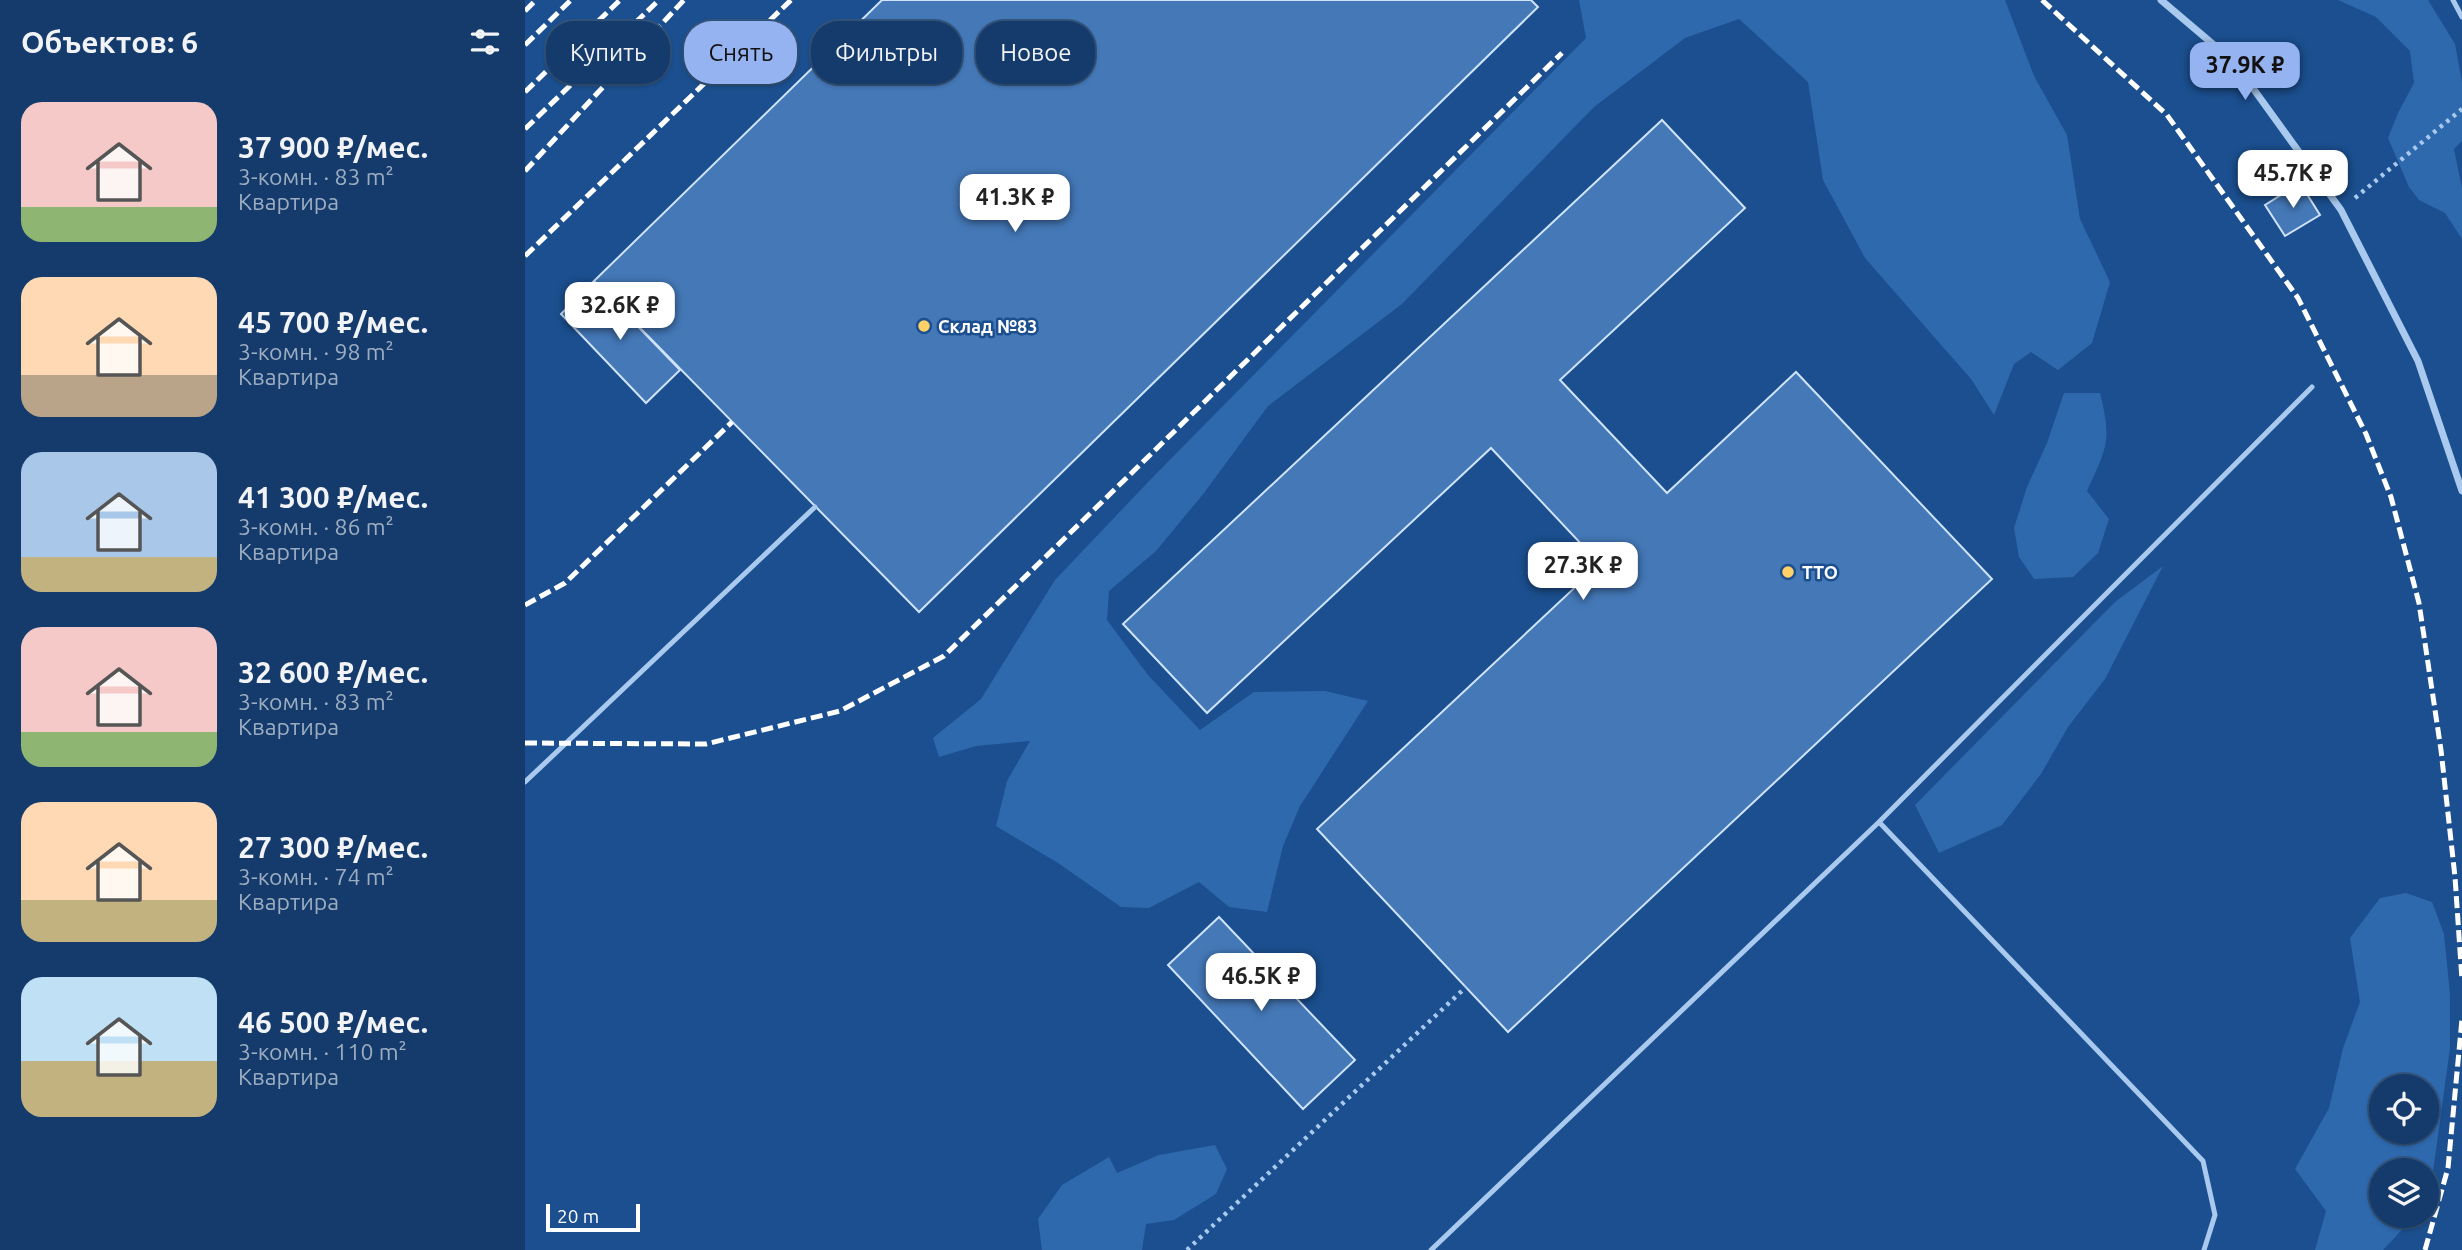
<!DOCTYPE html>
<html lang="ru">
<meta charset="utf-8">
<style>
:root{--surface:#143b6b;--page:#1d4271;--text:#f1f3f6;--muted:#9dadc1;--line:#33557e;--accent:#95b2f1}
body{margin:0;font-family:Ubuntu,sans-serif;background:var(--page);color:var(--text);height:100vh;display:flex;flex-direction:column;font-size:26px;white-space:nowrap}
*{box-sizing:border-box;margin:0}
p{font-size:23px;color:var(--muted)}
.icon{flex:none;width:38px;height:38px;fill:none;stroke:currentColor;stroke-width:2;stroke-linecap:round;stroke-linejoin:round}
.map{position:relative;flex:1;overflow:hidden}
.panel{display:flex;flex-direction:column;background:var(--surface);width:525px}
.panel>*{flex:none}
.guide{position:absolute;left:21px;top:21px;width:665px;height:63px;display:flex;gap:14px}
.fabs{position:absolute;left:1844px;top:1074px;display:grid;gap:14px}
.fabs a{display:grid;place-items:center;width:70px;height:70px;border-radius:50%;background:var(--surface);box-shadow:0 2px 5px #0004,0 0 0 2px var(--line);font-size:35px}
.scale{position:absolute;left:21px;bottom:18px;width:94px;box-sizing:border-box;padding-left:7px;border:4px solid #fff;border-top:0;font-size:19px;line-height:24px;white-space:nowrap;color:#fff;-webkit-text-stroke:5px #1b4f8f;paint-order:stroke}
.price{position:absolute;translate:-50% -60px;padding:0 16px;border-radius:14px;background:#fff;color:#222;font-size:23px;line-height:46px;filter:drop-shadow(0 2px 4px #0008)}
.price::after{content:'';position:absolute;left:50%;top:42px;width:21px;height:16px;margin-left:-10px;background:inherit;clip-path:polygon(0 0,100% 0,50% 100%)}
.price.active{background:var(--accent);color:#111}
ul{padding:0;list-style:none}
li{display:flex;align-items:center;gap:21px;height:175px;padding:0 21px}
li span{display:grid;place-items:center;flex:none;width:196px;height:140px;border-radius:21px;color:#555}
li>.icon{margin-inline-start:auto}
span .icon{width:84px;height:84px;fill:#fffc;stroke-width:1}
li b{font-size:30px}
h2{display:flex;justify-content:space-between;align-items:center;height:84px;padding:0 21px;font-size:30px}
.chip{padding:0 24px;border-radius:28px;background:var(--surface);box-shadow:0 2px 5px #0004,0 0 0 2px var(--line);font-size:24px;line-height:63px}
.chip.active{background:var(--accent);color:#111}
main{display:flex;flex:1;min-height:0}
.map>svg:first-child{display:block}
.green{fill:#2e69ad;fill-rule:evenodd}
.building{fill:#4478b7;stroke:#cfe3fa;stroke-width:2}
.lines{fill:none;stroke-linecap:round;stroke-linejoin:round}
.path{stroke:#a9c9ee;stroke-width:4.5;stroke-dasharray:3.5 5;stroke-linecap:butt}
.service{stroke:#a9c9ee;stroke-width:5}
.minor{stroke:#a9c9ee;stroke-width:7}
.rail{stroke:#fff;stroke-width:5;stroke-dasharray:12 5;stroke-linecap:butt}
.poi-dot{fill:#ffd166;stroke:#1b4f8f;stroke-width:2.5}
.labels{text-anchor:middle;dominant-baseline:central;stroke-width:5;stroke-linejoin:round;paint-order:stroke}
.poi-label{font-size:18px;font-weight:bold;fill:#fff;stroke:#1b4f8f;text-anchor:start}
</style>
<main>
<section class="panel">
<h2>Объектов: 6<svg class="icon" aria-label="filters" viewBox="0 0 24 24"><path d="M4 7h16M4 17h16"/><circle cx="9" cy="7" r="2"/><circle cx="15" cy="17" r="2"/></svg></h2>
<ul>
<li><span style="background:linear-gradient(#f6c9c9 75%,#8fb573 0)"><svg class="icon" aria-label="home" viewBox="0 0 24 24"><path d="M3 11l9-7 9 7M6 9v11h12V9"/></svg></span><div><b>37 900 ₽/мес.</b><p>3-комн. · 83 m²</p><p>Квартира</p></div></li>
<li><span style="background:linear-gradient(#ffd9b3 70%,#b9a48a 0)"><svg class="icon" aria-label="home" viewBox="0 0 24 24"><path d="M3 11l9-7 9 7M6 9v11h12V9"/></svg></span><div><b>45 700 ₽/мес.</b><p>3-комн. · 98 m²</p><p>Квартира</p></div></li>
<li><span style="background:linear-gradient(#a9c7e8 75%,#c2b280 0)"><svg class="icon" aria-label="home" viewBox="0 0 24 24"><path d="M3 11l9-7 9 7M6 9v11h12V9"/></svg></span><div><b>41 300 ₽/мес.</b><p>3-комн. · 86 m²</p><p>Квартира</p></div></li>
<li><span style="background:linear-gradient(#f6c9c9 75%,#8fb573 0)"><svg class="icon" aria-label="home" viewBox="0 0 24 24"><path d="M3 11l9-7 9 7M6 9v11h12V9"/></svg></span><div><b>32 600 ₽/мес.</b><p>3-комн. · 83 m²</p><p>Квартира</p></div></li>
<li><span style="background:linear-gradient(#ffd9b3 70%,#c2b280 0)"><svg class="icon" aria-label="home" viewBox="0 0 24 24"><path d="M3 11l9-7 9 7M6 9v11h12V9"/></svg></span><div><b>27 300 ₽/мес.</b><p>3-комн. · 74 m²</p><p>Квартира</p></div></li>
<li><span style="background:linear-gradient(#bfe0f5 60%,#c2b280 0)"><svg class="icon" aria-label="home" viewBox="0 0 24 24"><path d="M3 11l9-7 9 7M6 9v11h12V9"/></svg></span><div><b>46 500 ₽/мес.</b><p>3-комн. · 110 m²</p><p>Квартира</p></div></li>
</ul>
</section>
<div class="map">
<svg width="1937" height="1250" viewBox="0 0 1937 1250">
<rect width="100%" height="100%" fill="#1b4f8f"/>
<!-- green -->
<path class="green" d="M 1054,0 L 1480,0 L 1509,76 L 1542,135 L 1555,219 L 1585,282 L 1567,343 L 1533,370 L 1506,352 L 1489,364 L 1469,415 L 1446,379 L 1340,258 L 1298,180 L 1283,82 L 1214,19 L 1160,38 L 1069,107 L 877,304 L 743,406 L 679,493 L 631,551 L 584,591 L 582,620 L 623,675 L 675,730 L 729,692 L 800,691 L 843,701 L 775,806 L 758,846 L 742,912 L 704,907 L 674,882 L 624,908 L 596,907 L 533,863 L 471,826 L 482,781 L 505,741 L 451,746 L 414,757 L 408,738 L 456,699 L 530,580 L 626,479 L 1061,38 Z
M 1813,0 L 1903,0 L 1930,44 L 1937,82 L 1937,141 L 1929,149 L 1937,188 L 1937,239 L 1920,213 L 1894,200 L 1884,187 L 1863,138 L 1873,113 L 1889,83 L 1885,51 L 1851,17 Z
M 1539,393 L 1575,393 C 1587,441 1582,447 1562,491 L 1584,519 L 1573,553 L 1548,577 L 1509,579 L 1494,557 L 1489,528 L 1502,487 L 1522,443 Z
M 1638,566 L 1580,679 L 1543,727 L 1516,774 L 1477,825 L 1414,853 L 1390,805 L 1590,602 Z
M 1881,893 L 1907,902 L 1919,934 L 1925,994 L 1925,1048 L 1907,1179 L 1902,1189 L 1902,1171 L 1857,1171 L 1857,1216 L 1890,1216 L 1858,1250 L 1790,1250 L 1801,1211 L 1770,1169 L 1804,1108 L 1818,1048 L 1835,1002 L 1825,938 L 1855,898 ZM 1857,1087 L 1902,1087 L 1902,1132 L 1857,1132 Z
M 690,1145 L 702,1169 L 691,1194 L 649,1220 L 621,1224 L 617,1250 L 517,1250 L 513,1219 L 537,1185 L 584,1157 L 592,1173 L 634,1155 Z"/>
<!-- building -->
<path class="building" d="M 357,0 L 1006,0 L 1013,7 L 394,612 L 69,281 Z
M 1137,120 L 1220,208 L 1035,380 L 1142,493 L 1271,372 L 1467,579 L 983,1032 L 792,829 L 1075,564 L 966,448 L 682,713 L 598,624 Z
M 1775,183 L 1795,215 L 1760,236 L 1740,205 Z
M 69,281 L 155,370 L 121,403 L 36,314 Z
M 694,917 L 830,1060 L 778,1109 L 643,965 Z"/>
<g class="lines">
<!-- path -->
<path class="path" d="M 1830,198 L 1937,109
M 662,1250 L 941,987"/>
<!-- service -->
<path class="service" d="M 1928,0 L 1937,17
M 0,782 L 290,507
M 1354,822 L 1678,1161 L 1690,1215 L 1679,1250
M 906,1250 L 1354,822 L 1787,387"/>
<!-- minor -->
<path class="minor" d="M 1636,0 L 1709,62 L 1816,210 L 1893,361 L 1937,491"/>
<!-- rail -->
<path class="rail" d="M 1517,0 L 1642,115 L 1773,298 L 1841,434 L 1866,497 L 1894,603 L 1916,750 L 1930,877 L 1937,980
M 0,11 L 11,0
M 0,45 L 46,0
M 0,92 L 95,0
M 0,129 L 134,0
M 0,171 L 159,0
M 0,256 L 266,0
M 0,605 L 40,583 L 207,422
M 0,743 L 181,744 L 315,711 L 419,656 L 1037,53
M 1900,1250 L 1923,1168 L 1937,1019"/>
</g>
<!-- markers -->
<g class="poi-dot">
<circle cx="399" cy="326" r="7"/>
<circle cx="1263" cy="572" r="7"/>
</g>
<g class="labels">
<!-- poi labels -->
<g class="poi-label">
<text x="413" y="326">Склад №83</text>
<text x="1277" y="572">ТТО</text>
</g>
</g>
</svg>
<div class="fabs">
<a><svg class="icon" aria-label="locate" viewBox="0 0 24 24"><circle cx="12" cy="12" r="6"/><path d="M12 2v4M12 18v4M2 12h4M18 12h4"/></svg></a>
<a><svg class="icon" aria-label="layers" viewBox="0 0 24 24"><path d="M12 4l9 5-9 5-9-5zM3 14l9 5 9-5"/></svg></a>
</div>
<div class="scale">20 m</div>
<b class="price active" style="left:1720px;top:102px">37.9K ₽</b>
<b class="price" style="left:1768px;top:210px">45.7K ₽</b>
<b class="price" style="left:490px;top:234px">41.3K ₽</b>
<b class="price" style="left:95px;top:342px">32.6K ₽</b>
<b class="price" style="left:1058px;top:602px">27.3K ₽</b>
<b class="price" style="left:736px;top:1013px">46.5K ₽</b>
<div class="guide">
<a class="chip">Купить</a>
<a class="chip active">Снять</a>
<a class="chip">Фильтры</a>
<a class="chip">Новое</a>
</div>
</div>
</main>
